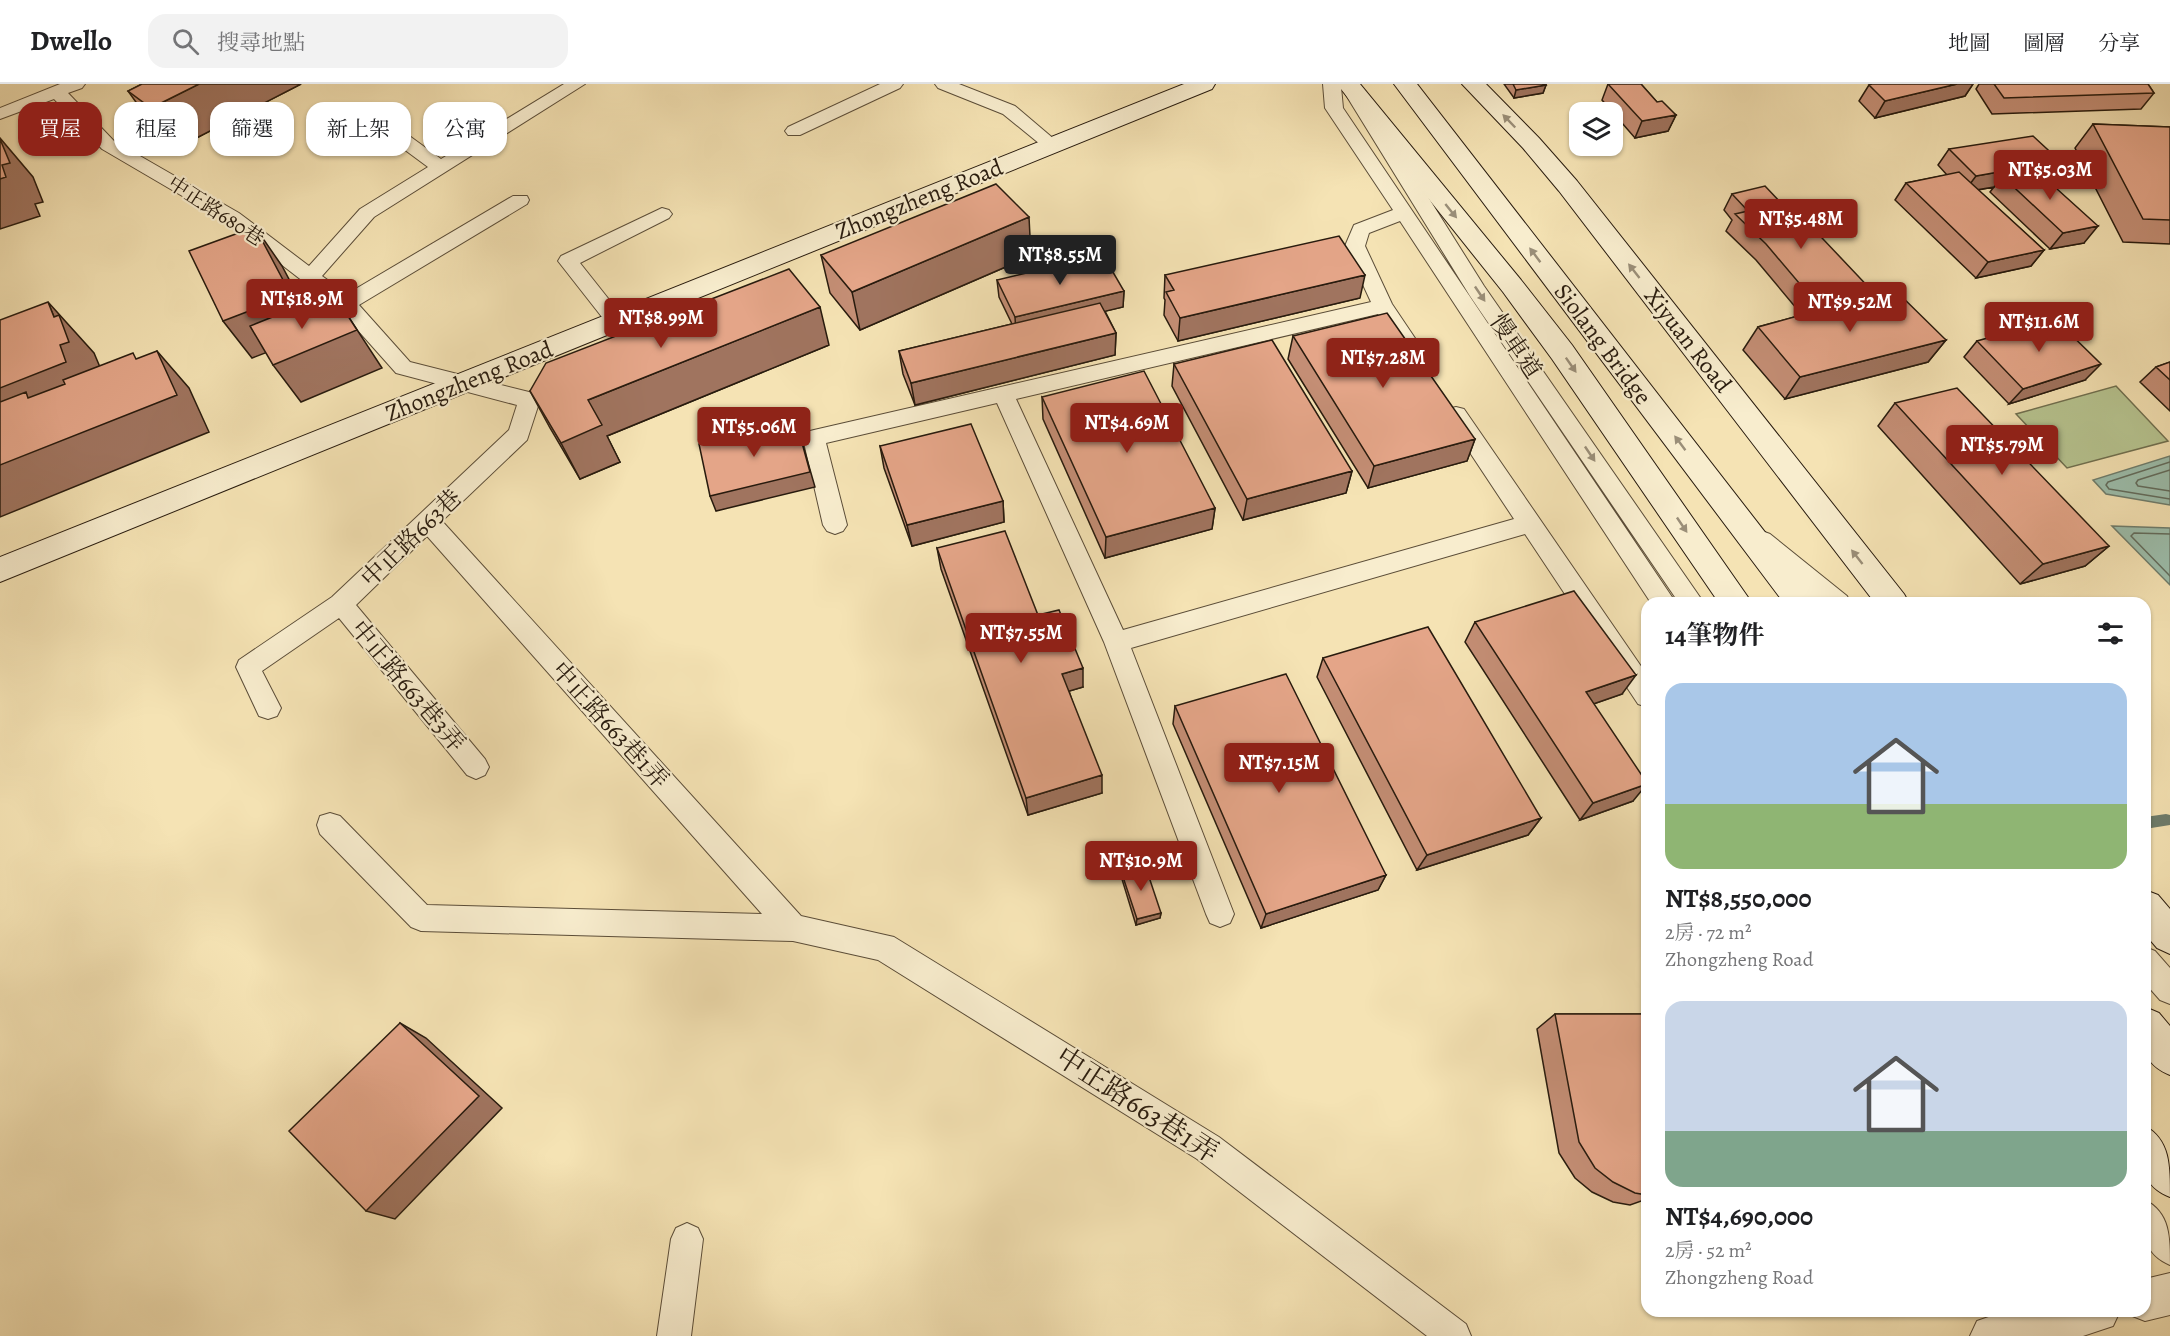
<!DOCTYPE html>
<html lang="zh-TW">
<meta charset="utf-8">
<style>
:root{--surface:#fff;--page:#f2f2f2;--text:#202124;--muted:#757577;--line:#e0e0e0;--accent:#8f2418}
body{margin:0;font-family:Alegreya,"Noto Serif TC",serif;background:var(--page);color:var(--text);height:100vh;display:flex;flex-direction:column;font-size:22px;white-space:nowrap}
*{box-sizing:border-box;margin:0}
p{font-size:20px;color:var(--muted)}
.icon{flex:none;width:33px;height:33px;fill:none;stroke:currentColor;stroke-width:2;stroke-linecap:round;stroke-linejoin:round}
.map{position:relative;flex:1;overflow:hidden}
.details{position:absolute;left:1641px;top:513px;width:510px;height:720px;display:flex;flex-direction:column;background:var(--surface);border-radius:18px;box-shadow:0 2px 4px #0004}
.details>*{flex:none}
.banner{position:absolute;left:18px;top:18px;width:570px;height:54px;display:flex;gap:12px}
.controls{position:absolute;left:1569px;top:18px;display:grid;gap:12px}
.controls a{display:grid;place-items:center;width:54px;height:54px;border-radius:12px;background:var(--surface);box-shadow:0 2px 4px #0004;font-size:30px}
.price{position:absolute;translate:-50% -51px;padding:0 14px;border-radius:6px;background:var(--accent);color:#fff;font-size:20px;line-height:39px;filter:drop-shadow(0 2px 3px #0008)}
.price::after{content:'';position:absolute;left:50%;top:36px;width:18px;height:14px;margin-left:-9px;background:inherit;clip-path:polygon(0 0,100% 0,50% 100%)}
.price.selected{background:#222;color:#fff}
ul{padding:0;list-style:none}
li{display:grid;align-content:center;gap:12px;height:318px;padding:0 24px}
li span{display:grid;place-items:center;height:186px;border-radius:18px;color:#555}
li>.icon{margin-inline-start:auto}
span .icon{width:108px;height:108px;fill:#fffc;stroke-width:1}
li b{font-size:26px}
h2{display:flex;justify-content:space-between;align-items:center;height:72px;padding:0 24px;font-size:26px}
.chip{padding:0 21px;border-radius:18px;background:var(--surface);box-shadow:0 2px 4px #0004;font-size:21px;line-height:54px}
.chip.selected{background:var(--accent);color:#fff}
header{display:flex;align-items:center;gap:36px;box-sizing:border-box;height:84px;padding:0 30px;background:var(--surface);border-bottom:2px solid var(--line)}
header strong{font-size:28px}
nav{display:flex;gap:33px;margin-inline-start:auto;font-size:21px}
.search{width:420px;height:54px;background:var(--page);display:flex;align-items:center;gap:15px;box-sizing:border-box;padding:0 21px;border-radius:18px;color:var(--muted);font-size:22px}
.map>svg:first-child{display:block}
.green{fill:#b7c591;stroke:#707050;stroke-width:1.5}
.water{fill:#9cbeac;stroke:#6e7d6d;stroke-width:1.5}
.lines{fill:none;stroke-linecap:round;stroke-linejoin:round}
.shore{stroke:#626c5d;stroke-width:1.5}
.stream{fill:#6e7d6d;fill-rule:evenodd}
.lane-casing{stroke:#5b4d38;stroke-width:2}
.street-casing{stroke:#5b4d38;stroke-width:2}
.secondary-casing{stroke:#281b0e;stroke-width:2}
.lane{fill:#f8edce;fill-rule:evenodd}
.street{fill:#f8edce;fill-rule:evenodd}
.secondary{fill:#f8edce;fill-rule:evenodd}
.wall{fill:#c48e75;stroke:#281b0e;stroke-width:1.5}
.shaded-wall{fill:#a0745f;stroke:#281b0e;stroke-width:1.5}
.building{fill:#e4a588;stroke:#281b0e;stroke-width:1.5}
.oneway{fill:#9a8e78}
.labels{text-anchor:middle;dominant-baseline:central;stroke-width:4.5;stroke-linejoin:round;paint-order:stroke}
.far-street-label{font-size:20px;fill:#281b0e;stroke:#f8edce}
.street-label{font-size:24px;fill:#281b0e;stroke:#f8edce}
.near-street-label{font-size:28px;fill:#281b0e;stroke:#f8edce}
</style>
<header>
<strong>Dwello</strong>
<div class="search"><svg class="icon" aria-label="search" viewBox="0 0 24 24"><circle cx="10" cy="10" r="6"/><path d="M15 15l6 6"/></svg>搜尋地點</div>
<nav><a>地圖</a><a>圖層</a><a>分享</a></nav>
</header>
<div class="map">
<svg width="2170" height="1252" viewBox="0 0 2170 1252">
<rect width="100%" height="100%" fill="#f5e3b4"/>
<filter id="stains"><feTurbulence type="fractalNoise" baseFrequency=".00333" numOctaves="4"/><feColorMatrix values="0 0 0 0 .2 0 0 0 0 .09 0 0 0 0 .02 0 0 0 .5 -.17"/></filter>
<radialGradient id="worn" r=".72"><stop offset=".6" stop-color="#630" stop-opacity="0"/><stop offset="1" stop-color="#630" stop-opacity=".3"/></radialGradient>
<!-- green -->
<path class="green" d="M 2116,302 L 2168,357 L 2067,384 L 2016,330 Z"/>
<!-- water -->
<path class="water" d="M 2170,372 L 2170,421 L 2106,410 L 2093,396 Z
M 2112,442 L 2170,444 L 2170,501 Z"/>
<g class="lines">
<!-- shore -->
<path class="shore" d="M 2170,378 L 2108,398 L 2106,401 L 2109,405 L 2170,415
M 2170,386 L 2138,396 L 2136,399 L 2138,402 L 2170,407
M 2170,450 L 2134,449 L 2131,452 L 2170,492"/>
<!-- stream -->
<path class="stream" d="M 2166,730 L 2170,731 L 2170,741 L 2145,745 L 2145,733 Z"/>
<!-- lane casing -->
<g class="lane-casing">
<path id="lane" d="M 60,0 L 85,0 L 82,4 L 68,9 L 114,57 L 239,129 L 309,182 L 360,125 L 428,83 L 359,32 L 356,28 L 359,24 L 371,24 L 441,75 L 564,0 L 585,0 L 374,133 L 322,192 L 347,210 L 513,112 L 527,112 L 529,116 L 527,120 L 359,221 L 410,278 L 529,308 L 537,311 L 540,316 L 527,356 L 442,437 L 801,832 L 894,853 L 1219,1053 L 1466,1240 L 1471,1252 L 1427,1252 L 1197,1075 L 878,876 L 793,857 L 421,847 L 411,843 L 320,750 L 317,741 L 320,732 L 330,729 L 340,732 L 427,821 L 762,830 L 427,452 L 356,521 L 485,675 L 489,683 L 485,691 L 476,695 L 467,691 L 339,534 L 262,587 L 281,624 L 277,632 L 268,635 L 259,632 L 236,583 L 239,576 L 332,513 L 509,346 L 517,321 L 396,289 L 339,225 L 225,137 L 102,65 L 54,15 L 0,35 L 0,24 Z
M 880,0 L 903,0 L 900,4 L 800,51 L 788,51 L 785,47 L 788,43 Z
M 935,0 L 959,0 L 1015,22 L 1061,61 L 1058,65 L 1046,65 L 1003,30 L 938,4 Z
M 1323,0 L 1357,0 L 1484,202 L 1704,519 L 1679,519 L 1470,212 L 1341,3 L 1343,24 L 1676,519 L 1651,519 L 1400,137 L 1369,149 L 1365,162 L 1392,220 L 1429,275 L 1426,280 L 1419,282 L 1412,280 L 1378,230 L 1016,315 L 1123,546 L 1514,435 L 1445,331 L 1448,325 L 1456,323 L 1464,325 L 1647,591 L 1647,623 L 1638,620 L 1525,450 L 1131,564 L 1234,830 L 1230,839 L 1220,843 L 1210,839 L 1206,830 L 1104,558 L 997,319 L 826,359 L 847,441 L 843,447 L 835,450 L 827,447 L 823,441 L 803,354 L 806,348 L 814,346 L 1371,218 L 1345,162 L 1354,141 L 1393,126 L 1325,24 Z
M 662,124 L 669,126 L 672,130 L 669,134 L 580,179 L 626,237 L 623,242 L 616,244 L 609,242 L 558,177 L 561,172 Z
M 1762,447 L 1770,450 L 1847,512 L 1850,519 L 1821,519 L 1754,462 L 1750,456 L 1754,450 Z
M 2145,863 L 2155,867 L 2170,884 L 2170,920 L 2160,916 L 2145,899 Z
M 2145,1116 C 2170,1129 2170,1153 2170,1181 C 2139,1168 2145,1144 2145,1116 Z
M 687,1139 L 698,1144 L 703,1155 L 691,1252 L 657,1252 L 671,1155 L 676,1144 Z"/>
</g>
<!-- street casing -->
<g class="street-casing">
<path id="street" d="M 2170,1189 L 2170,1231 L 2145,1237 L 2130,1231 L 2128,1227 L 2145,1227 L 2145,1195 Z
M 2006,1227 L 2120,1227 L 2113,1242 L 2083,1252 L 1970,1252 L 1977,1237 Z"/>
</g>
<!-- secondary casing -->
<g class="secondary-casing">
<path id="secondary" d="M 1184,0 L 1215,0 L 1212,5 L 0,498 L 0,473 Z
M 1337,0 L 1360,0 L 1521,196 L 1572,261 L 1752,519 L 1719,519 L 1552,275 L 1503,208 Z
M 1394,0 L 1417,0 L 1813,510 L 1818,519 L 1784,519 Z
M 1462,0 L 1486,0 L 1539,54 L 1577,97 L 1904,510 L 1909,519 L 1875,519 L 1559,107 L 1523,64 Z
M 2145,806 L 2158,811 L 2170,825 L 2170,870 L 2157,864 L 2145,850 Z
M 2145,923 L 2159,929 L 2170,942 L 2170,991 C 2136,977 2145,955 2145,923 Z
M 2145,1042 C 2170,1056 2170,1081 2170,1113 C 2135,1099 2145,1074 2145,1042 Z"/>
</g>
<!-- lane -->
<use href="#lane" class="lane"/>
<!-- street -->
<use href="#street" class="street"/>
<!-- secondary -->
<use href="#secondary" class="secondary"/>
</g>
<!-- wall -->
<path class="wall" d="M 142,0 L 301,0 L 179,63 L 156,46 L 128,7 Z
M 1504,0 L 1545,0 L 1546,1 L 1543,9 L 1514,14 Z
M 1608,0 L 1641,0 L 1657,18 L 1676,31 L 1668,47 L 1635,54 L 1602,16 Z
M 1872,0 L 1973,0 L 1965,12 L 1875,34 L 1859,17 L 1869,1 Z
M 1979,0 L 2148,0 L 2154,9 L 2141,25 L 1992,30 L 1976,5 Z
M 2093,40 L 2170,43 L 2170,160 L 2123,158 L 2075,64 Z
M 1949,65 L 2060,77 L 2047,94 L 2045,94 L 2084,159 L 2050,165 L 1990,108 L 1994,103 L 1978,106 L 2044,166 L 2031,182 L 1976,194 L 1895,116 L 1906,99 L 1947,91 L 1938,81 Z
M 1732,110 L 1782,120 L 1876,211 L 1946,256 L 1928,278 L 1785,315 L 1743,266 L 1758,243 L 1802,231 L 1756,176 L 1726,147 L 1732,136 L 1724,126 Z
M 821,171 L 1031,172 L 860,246 L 830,209 Z
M 1165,191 L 1360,214 L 1178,257 L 1164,231 L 1165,216 L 1164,214 Z
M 997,196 L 1124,207 L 1123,223 L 1105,227 L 1116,249 L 1115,271 L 915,321 L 903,290 L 899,267 L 1012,240 L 999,213 Z
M 1293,252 L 1475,355 L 1467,377 L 1368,404 L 1288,275 Z
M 1977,257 L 2085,296 L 2009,320 L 1964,273 Z
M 829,261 L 607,352 L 620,378 L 580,395 L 550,344 L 530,307 Z
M 2170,278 L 2170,327 L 2140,298 L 2156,283 Z
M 1174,280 L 1352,387 L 1346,409 L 1243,436 L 1172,302 Z
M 1042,313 L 1215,424 L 1212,445 L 1105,474 L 1043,335 Z
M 1895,319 L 2109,462 L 2085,482 L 2020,500 L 1878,342 Z
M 880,362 L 1003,417 L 1004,438 L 912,462 L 884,384 Z
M 937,464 L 1038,531 L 1083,603 L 1069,607 L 1102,709 L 1028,731 L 941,485 Z
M 1475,538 L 1622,610 L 1593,620 L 1633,717 L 1580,736 L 1465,558 Z
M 1323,574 L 1541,734 L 1528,751 L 1417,786 L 1317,593 Z
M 1175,622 L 1386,791 L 1378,806 L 1261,844 L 1173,640 Z
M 1121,787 L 1161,829 L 1160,834 L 1136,841 L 1121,792 Z
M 1555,930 L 1647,930 L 1647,1115 L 1630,1121 L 1613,1118 L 1592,1108 L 1575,1094 L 1559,1069 L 1537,945 Z"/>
<!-- shaded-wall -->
<path class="shaded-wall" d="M 199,0 L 301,0 L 179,63 L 151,24 Z
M 1957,0 L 1973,0 L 1965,12 L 1875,34 L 1885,17 Z
M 1546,1 L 1543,9 L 1514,14 L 1516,6 Z
M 1676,31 L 1668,47 L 1635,54 L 1642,37 Z
M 0,54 L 33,93 L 43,118 L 35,120 L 40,132 L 0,145 L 0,95 L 2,81 Z
M 2060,77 L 2047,94 L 2011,100 L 2002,92 L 1994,103 L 1964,108 L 1976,92 Z
M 1029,133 L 1031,172 L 860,246 L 852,208 Z
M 2098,142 L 2084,159 L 2050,165 L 2063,149 Z
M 255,143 L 282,182 L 311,237 L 337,215 L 382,284 L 301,318 L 273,281 L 317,249 L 252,274 L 223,237 Z
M 2044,166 L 2031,182 L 1976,194 L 1988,178 Z
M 1365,191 L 1360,214 L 1178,257 L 1180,234 Z
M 1124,207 L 1123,223 L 1016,249 L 1015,233 Z
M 48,218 L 94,269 L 105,295 L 0,324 L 0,304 L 60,261 L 54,233 Z
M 820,223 L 829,261 L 607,352 L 620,378 L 580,395 L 561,359 L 588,316 Z
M 1116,249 L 1115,271 L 915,321 L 911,299 Z
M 1946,256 L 1928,278 L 1785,315 L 1800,293 Z
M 157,267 L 189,304 L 209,348 L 0,433 L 0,381 Z
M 2101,280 L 2085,296 L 2009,320 L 2023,305 Z
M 796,337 L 815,403 L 716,427 L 710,412 Z
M 1475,355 L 1467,377 L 1368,404 L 1374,382 Z
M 1352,387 L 1346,409 L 1243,436 L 1247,415 Z
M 1003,417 L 1004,438 L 912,462 L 907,441 Z
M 1215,424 L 1212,445 L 1105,474 L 1106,453 Z
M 2109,462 L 2085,482 L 2020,500 L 2043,480 Z
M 1083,584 L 1083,603 L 1063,609 L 1062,590 Z
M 1636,591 L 1622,610 L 1573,627 L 1586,608 Z
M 1102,691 L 1102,709 L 1028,731 L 1026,714 Z
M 1647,700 L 1633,717 L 1580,736 L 1593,719 Z
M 1541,734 L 1528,751 L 1417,786 L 1427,771 Z
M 1386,791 L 1378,806 L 1261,844 L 1266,830 Z
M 1161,829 L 1160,834 L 1136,841 L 1137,835 Z
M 400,939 L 426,954 L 502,1024 L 395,1135 L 366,1127 Z"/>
<!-- building -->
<path class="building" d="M 142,0 L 199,0 L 151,24 L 128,7 Z
M 1513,0 L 1545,0 L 1546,1 L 1516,6 Z
M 1608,0 L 1641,0 L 1657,18 L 1662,17 L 1676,31 L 1642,37 Z
M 1872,0 L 1957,0 L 1885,17 L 1869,1 Z
M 1994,0 L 2148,0 L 2154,9 L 2004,14 Z
M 2093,40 L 2170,43 L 2170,136 L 2143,135 Z
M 2033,52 L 2060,77 L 1976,92 L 1949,65 Z
M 0,55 L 10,79 L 2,81 L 6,93 L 0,95 Z
M 2036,86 L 2098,142 L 2063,149 L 2002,92 Z
M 1959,88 L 2044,166 L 1988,178 L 1906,99 Z
M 996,100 L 1029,133 L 852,208 L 821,171 Z
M 1765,102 L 1782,120 L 1788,118 L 1876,211 L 1821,225 L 1766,160 L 1735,130 L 1748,127 L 1732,110 Z
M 255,143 L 291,211 L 223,237 L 189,167 Z
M 1339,152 L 1365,191 L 1180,234 L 1166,208 L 1174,206 L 1165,191 Z
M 1103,171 L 1124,207 L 1015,233 L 997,196 Z
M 789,185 L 820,223 L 588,316 L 602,341 L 561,359 L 530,307 L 546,279 Z
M 1894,205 L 1946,256 L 1800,293 L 1758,243 Z
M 337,215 L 357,246 L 273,281 L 250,242 L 300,222 L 304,228 Z
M 48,218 L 54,233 L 59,231 L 69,258 L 60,261 L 66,278 L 0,304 L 0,236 Z
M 1100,219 L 1116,249 L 911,299 L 899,267 Z
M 1387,229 L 1475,355 L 1374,382 L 1293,252 Z
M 2055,235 L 2101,280 L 2023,305 L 1977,257 Z
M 1272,256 L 1352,387 L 1247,415 L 1174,280 Z
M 157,267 L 177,311 L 0,381 L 0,318 L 26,308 L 28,314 L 65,300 L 63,296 L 133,269 L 136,275 Z
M 2170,278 L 2170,296 L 2156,283 Z
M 1144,287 L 1215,424 L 1106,453 L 1042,313 Z
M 1957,304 L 2109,462 L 2043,480 L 1895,319 Z
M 796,337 L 810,388 L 710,412 L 699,360 Z
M 971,340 L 1003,417 L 907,441 L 880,362 Z
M 1005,447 L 1038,531 L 1059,526 L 1083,584 L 1062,590 L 1102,691 L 1026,714 L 937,464 Z
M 1574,507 L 1636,591 L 1586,608 L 1647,699 L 1647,700 L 1593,719 L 1475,538 Z
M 1428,543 L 1541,734 L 1427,771 L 1323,574 Z
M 1286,590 L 1386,791 L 1266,830 L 1175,622 Z
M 1145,781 L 1161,829 L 1137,835 L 1121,787 Z
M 1555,930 L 1647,930 L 1647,1111 L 1635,1109 L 1613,1098 L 1595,1084 L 1579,1058 Z
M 400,939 L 479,1012 L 366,1127 L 289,1047 Z"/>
<!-- one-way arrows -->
<defs><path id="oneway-solid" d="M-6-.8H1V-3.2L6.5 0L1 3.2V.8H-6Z" transform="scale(1.5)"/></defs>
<g class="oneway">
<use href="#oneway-solid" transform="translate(1509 37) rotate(-134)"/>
<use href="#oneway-solid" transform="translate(1451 127) rotate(51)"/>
<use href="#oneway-solid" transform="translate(1535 171) rotate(-127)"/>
<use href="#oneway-solid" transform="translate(1634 187) rotate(-128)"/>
<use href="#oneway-solid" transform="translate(1480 210) rotate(56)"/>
<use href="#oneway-solid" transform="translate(1571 281) rotate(55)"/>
<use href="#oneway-solid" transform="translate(1680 359) rotate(-127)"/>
<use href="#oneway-solid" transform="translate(1590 370) rotate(56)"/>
<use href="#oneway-solid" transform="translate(1682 441) rotate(56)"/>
<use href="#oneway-solid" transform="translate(1857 473) rotate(-128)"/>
</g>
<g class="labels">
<!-- far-street labels -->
<g class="far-street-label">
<text transform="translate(216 127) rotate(33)">中正路680巷</text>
</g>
<!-- street labels -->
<g class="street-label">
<text transform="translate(919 115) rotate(-22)">Zhongzheng Road</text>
<text transform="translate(1688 256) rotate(52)">Xiyuan Road</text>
<text transform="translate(1603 260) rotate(53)">Siolang Bridge</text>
<text transform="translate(1516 262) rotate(56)">慢車道</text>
<text transform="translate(469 297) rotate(-22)">Zhongzheng Road</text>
<text transform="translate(411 454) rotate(-44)">中正路663巷</text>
<text transform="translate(408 602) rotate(50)">中正路663巷3弄</text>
<text transform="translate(610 641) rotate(48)">中正路663巷1弄</text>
</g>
<!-- near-street labels -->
<g class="near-street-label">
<text transform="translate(1137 1021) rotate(33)">中正路663巷1弄</text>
</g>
</g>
<rect width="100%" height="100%" filter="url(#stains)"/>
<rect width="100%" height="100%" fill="url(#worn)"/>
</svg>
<div class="controls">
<a><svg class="icon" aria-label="layers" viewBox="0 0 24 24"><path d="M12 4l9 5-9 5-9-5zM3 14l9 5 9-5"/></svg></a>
</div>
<b class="price" style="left:2050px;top:117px">NT$5.03M</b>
<b class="price" style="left:1801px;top:166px">NT$5.48M</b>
<b class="price selected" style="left:1060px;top:202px">NT$8.55M</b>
<b class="price" style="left:302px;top:246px">NT$18.9M</b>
<b class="price" style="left:1850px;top:249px">NT$9.52M</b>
<b class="price" style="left:661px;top:265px">NT$8.99M</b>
<b class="price" style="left:2039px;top:269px">NT$11.6M</b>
<b class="price" style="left:1383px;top:305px">NT$7.28M</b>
<b class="price" style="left:1127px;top:370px">NT$4.69M</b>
<b class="price" style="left:754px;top:374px">NT$5.06M</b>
<b class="price" style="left:2002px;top:392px">NT$5.79M</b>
<b class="price" style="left:1021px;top:580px">NT$7.55M</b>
<b class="price" style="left:1279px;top:710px">NT$7.15M</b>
<b class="price" style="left:1141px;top:808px">NT$10.9M</b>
<div class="banner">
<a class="chip selected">買屋</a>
<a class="chip">租屋</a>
<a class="chip">篩選</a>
<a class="chip">新上架</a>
<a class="chip">公寓</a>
</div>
<section class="details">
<h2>14筆物件<svg class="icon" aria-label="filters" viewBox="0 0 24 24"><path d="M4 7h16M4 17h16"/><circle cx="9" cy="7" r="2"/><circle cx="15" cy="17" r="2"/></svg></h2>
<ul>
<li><span style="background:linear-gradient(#a9c7e8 65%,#8fb573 0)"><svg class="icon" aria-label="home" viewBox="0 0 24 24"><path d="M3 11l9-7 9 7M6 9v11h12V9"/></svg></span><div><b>NT$8,550,000</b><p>2房 · 72 m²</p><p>Zhongzheng Road</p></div></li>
<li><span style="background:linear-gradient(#c9d6e8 70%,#7fa58c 0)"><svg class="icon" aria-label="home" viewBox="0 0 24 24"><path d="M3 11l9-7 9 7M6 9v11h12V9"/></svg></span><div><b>NT$4,690,000</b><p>2房 · 52 m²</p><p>Zhongzheng Road</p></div></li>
</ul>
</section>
</div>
